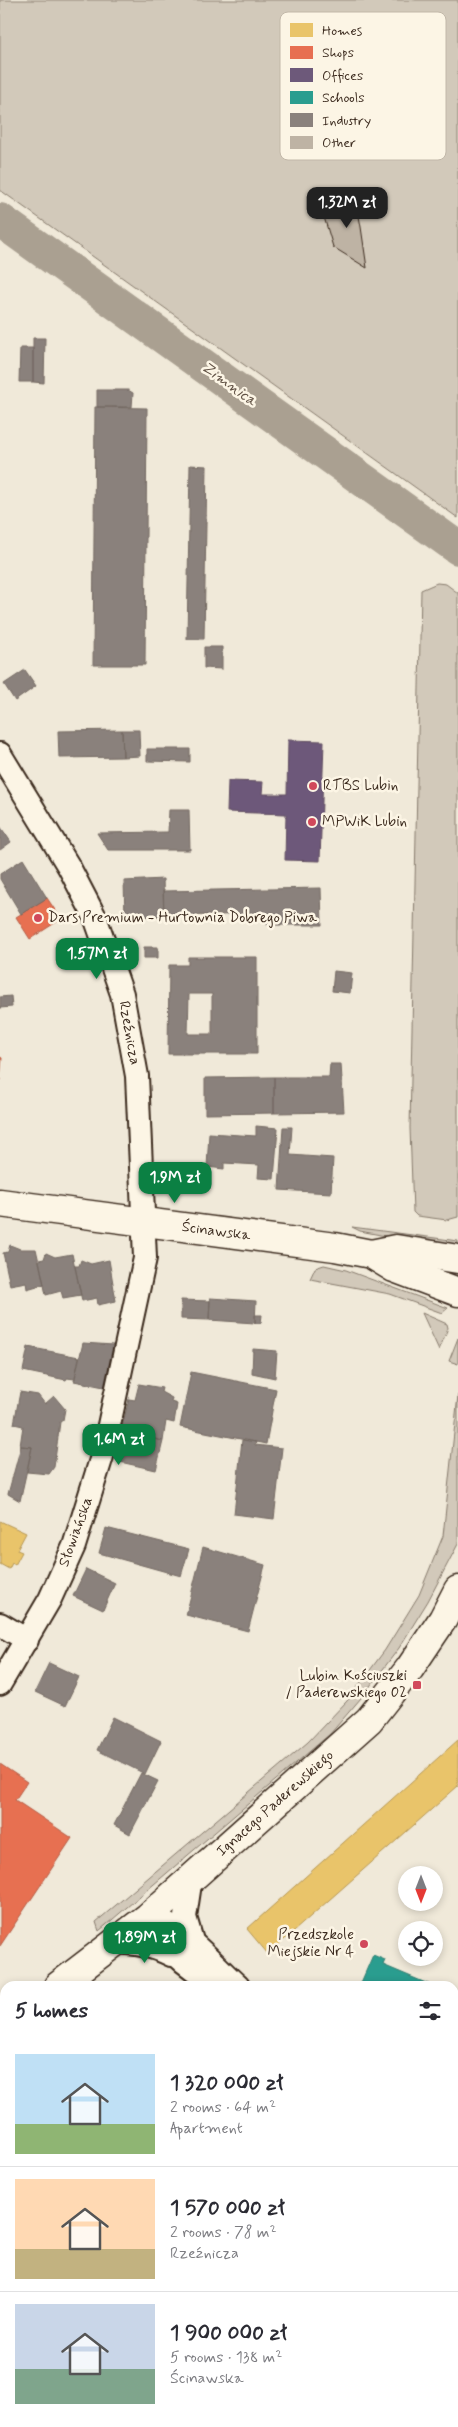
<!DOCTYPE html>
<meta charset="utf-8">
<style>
:root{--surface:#fff;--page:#f2f2f3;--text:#2b2b33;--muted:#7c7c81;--line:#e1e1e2;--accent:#0b8043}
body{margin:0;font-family:Mynerve,sans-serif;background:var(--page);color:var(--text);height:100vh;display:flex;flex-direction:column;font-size:19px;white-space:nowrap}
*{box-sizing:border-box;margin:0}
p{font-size:16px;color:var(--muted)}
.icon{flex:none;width:28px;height:28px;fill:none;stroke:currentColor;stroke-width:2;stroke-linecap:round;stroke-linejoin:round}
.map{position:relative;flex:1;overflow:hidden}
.drawer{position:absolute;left:0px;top:1981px;width:459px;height:446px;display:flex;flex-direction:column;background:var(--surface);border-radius:15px 15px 0 0;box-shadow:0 2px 8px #0003}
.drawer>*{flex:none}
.needle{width:32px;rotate:180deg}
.fabs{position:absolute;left:398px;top:1866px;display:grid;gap:10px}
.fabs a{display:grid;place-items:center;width:45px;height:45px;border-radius:50%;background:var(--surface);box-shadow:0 2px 8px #0003;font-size:25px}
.price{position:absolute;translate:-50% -42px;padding:0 11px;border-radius:10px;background:var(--accent);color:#fff;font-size:16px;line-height:32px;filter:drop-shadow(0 1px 2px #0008)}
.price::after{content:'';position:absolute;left:50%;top:30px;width:15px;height:11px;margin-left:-8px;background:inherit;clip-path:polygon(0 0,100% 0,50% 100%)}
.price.on{background:#222;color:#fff}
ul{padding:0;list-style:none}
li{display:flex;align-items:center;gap:15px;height:125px;padding:0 15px}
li+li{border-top:1px solid var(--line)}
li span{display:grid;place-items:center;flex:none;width:140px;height:100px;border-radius:0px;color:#555}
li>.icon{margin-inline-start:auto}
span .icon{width:60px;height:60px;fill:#fffc;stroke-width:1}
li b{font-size:21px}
h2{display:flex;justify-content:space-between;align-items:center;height:60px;padding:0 15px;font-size:21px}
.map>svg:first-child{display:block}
.green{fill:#d2c9ba;stroke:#867a6c}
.homes{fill:#e9c46a;stroke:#b59653}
.shops{fill:#e76f51;stroke:#b35a42}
.offices{fill:#6d597a;stroke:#5e4b5e}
.schools{fill:#2a9d8f;stroke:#2f7a6d}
.industry{fill:#8a817c;stroke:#726760;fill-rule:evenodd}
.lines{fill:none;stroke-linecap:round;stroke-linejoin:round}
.river{stroke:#aaa091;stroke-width:34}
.building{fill:#beb3a4;stroke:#3b2a1e}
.minor-casing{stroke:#3b2a1e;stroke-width:26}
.tertiary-casing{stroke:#3b2a1e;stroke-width:31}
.secondary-casing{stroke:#3b2a1e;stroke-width:31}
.minor{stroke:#fcf5e5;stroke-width:22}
.tertiary{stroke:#fcf5e5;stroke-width:28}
.secondary{stroke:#fcf5e5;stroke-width:28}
.poi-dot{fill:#d1495b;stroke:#fcf5e5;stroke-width:2}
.labels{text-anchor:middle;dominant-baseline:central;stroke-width:5;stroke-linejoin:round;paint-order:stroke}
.poi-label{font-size:15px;fill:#3b2a1e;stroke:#fcf5e5;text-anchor:start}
.street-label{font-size:15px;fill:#3b2a1e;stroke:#fcf5e5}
.water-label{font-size:16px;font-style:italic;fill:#625346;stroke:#fcf5e5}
.key{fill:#fcf5e5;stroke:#c2b8a9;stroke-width:1}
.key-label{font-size:14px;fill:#3b2a1e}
</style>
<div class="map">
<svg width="458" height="2427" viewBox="0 0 458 2427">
<rect width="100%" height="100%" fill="#f0e9d9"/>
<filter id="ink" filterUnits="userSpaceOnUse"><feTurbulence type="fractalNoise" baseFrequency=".02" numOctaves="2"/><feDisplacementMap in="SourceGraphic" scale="10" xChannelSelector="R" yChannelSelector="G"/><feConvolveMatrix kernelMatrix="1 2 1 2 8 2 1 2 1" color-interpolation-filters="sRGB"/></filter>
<g filter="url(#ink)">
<!-- green -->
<path class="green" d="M 0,0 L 458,0 L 458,518 L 0,190 Z
M 437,583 L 446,584 L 458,593 L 458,1217 L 447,1220 L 417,1216 L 413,1212 L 410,1128 L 421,590 Z
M 352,1227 L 458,1241 L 458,1250 L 360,1231 Z
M 324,1265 L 346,1270 L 448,1308 L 442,1313 L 390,1294 L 310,1279 L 315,1268 Z
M 422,1313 L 447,1324 L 448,1328 L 439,1350 Z
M 458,1338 L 458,1364 L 449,1361 Z
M 458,1395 L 458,1544 L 428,1601 L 399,1648 L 361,1698 L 330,1734 L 99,1931 L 96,1922 L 308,1742 L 347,1701 L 385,1650 L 419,1595 L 443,1536 Z"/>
<!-- homes -->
<path class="homes" d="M 0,1521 L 26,1533 L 17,1550 L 22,1552 L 15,1565 L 12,1563 L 9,1569 L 0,1564 Z
M 458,1740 L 458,1786 L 268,1954 L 247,1929 Z
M 5,2156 L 5,2202 L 0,2206 L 0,2160 Z
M 225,2422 L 261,2422 L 260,2427 L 224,2427 Z"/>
<!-- shops -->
<path class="shops" d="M 47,898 L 61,919 L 30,939 L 16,917 Z
M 0,1057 L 2,1058 L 0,1080 Z
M 0,1764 L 27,1782 L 15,1800 L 72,1838 L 0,1946 Z
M 454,2183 L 458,2185 L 458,2228 L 454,2225 Z"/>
<!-- offices -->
<path class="offices" d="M 288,740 L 324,741 L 320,861 L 285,860 L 286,814 L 227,812 L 228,781 L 263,782 L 262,794 L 287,794 Z"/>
<!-- schools -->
<path class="schools" d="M 373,1955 L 385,1960 L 383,1965 L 433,1986 L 362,1986 L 360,1985 Z
M 454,1995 L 458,1997 L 458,2030 L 456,2034 L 454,2033 Z"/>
<!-- industry -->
<path class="industry" d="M 33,338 L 45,338 L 44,383 L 33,382 Z
M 20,348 L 33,348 L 33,382 L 19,382 Z
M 97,390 L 128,390 L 133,393 L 132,407 L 97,407 Z
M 95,407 L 147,408 L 145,665 L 93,665 Z
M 190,465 L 207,466 L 204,639 L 187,639 Z
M 204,647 L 222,647 L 222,669 L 204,668 Z
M 25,670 L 36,686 L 15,701 L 4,684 Z
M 122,730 L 123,757 L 59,758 L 58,731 Z
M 122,730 L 139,730 L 140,756 L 123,757 Z
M 147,749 L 190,749 L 190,762 L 147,761 Z
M 169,810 L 189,810 L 190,850 L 108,850 L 97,833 L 168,832 Z
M 0,826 L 11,842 L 0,850 Z
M 23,859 L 47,898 L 21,914 L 0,879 L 0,874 Z
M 163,879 L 164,916 L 125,917 L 124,881 Z
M 321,888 L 322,925 L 267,925 L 266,914 L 164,916 L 163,891 Z
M 144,947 L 158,947 L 158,958 L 144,958 Z
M 188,957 L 257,957 L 257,1054 L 168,1054 L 169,965 L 188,965 ZM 189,994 L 212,994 L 212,1034 L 188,1034 Z
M 334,971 L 352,973 L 350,993 L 332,991 Z
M 11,996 L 12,1007 L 0,1008 L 0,997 Z
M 330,1064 L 341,1064 L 344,1112 L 274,1113 L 274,1077 L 329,1077 Z
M 274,1077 L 274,1113 L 205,1114 L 205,1078 Z
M 256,1126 L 278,1128 L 274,1179 L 258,1178 L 259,1165 L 224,1163 L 224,1169 L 207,1167 L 209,1133 L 256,1136 Z
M 283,1127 L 292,1127 L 290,1155 L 333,1158 L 331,1193 L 279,1190 Z
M 10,1245 L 20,1249 L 36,1249 L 44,1284 L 27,1289 L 26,1282 L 10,1285 L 3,1253 L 8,1252 Z
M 46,1253 L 55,1257 L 72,1254 L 81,1295 L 63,1298 L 61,1291 L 46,1295 L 39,1260 L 44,1259 Z
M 81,1260 L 91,1264 L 109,1260 L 116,1301 L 98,1305 L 97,1298 L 82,1301 L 75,1266 L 79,1266 Z
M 210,1298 L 256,1301 L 255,1323 L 209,1320 Z
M 181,1300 L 210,1301 L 209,1320 L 181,1319 Z
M 255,1315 L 262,1315 L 261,1323 L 255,1323 Z
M 83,1343 L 113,1345 L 104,1387 L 74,1381 Z
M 28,1347 L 79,1357 L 75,1379 L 67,1378 L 66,1380 L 23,1371 Z
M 253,1349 L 277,1351 L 275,1378 L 252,1373 Z
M 191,1372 L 276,1389 L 266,1444 L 180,1427 Z
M 139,1384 L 162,1388 L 161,1392 L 172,1398 L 171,1402 L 177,1404 L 174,1423 L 166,1421 L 163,1441 L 121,1431 L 129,1399 L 135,1400 Z
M 20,1392 L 38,1395 L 45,1404 L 54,1396 L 65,1409 L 63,1420 L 60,1422 L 54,1467 L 49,1474 L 27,1472 L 32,1447 L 20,1446 L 23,1426 L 14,1424 Z
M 121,1431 L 163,1441 L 156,1470 L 120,1462 L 121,1454 L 116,1453 Z
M 242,1440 L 256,1442 L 255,1445 L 282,1448 L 274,1519 L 234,1514 Z
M 21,1446 L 32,1447 L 20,1501 L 8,1494 Z
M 106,1528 L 189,1549 L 181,1576 L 99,1553 Z
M 203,1547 L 265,1565 L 248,1631 L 186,1615 Z
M 86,1569 L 115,1583 L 103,1610 L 73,1596 Z
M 49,1663 L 79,1677 L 65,1706 L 35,1692 Z
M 113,1717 L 161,1741 L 145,1774 L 97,1750 Z
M 141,1773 L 158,1781 L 130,1834 L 114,1825 Z"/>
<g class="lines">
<!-- river -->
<path class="river" d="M 0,220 L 458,548"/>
</g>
<!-- building -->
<path class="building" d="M 355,195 L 361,227 L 367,268 L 333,247 L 324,217 L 333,215 L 330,199 Z"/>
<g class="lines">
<!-- minor casing -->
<g class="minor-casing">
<g id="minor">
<path id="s1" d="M 0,754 L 69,867 L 95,917 L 122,994 L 137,1076 L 145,1258 L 103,1453 L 74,1546 L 50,1599 L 0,1684"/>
<path d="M 0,1624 L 27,1640"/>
<path d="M 191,1877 L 185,1917 L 192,1941"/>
<path d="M 148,1917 C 179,1922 214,1965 238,1986"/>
<path d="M 148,1917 C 161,1947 191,1970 220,1986"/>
<path d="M 113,1942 C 134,1943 152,1945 171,1955"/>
<path d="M 454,2126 L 458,2129"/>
<path d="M 0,2261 L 5,2238"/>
<path d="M 454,2333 L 458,2326"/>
<path d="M 0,2390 L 5,2392"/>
<path d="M 83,2422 L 94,2427"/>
<path d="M 399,2427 L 402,2422"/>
</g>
</g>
<!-- tertiary casing -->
<g class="tertiary-casing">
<g id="tertiary">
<path id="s2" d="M 58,1986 L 148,1917 L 369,1720 L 410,1668 L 443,1619 L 458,1590"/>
<path d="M 0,2035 L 5,2030"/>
</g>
</g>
<!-- secondary casing -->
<g class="secondary-casing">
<g id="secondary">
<path id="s3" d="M 0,1203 L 335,1247 L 371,1254 L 394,1268 L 458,1292"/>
<path d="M 371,1254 L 396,1249 L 458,1259"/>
</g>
</g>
<!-- minor -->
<use href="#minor" class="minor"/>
<!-- tertiary -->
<use href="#tertiary" class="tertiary"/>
<!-- secondary -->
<use href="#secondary" class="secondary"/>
</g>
</g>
<!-- markers -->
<g class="poi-dot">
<circle cx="313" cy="786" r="5"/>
<circle cx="312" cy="822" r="5"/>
<circle cx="38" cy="918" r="5"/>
<rect x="412" y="1680" width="10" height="10" rx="2.5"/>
<circle cx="364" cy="1944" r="5"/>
</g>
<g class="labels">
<!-- poi labels -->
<g class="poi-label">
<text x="323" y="786">RTBS Lubin</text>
<text x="322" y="822">MPWiK Lubin</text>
<text x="48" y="918">Dars Premium - Hurtownia Dobrego Piwa</text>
<text x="407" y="1676" text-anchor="end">Lubin Kościuszki<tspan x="407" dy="17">/ Paderewskiego 02</tspan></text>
<text x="354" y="1935" text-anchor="end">Przedszkole<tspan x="354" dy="17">Miejskie Nr 4</tspan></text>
</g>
<!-- street labels -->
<g class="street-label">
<text stroke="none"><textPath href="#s1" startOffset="310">Rzeźnicza</textPath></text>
<text stroke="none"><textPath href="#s3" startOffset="218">Ścinawska</textPath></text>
<text transform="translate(76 1532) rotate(-70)">Słowiańska</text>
<text stroke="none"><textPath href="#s2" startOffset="284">Ignacego Paderewskiego</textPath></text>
</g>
<!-- water labels -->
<g class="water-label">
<text transform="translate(229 384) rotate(36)">Zimnica</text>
</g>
</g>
<!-- legend -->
<rect x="280" y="12" width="166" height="148" rx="8" class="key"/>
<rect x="290" y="23" width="23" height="14" fill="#e9c46a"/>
<rect x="290" y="46" width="23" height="13" fill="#e76f51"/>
<rect x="290" y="68" width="23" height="14" fill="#6d597a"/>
<rect x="290" y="91" width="23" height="13" fill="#2a9d8f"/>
<rect x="290" y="113" width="23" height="14" fill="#8a817c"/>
<rect x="290" y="136" width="23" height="13" fill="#beb3a4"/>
<g class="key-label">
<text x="322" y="35">Homes</text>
<text x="322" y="57">Shops</text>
<text x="322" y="80">Offices</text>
<text x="322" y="102">Schools</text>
<text x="322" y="125">Industry</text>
<text x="322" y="147">Other</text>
</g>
</svg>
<div class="fabs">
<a><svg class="needle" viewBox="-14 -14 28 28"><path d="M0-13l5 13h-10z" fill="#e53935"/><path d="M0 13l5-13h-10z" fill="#7c7c81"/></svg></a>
<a><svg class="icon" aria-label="locate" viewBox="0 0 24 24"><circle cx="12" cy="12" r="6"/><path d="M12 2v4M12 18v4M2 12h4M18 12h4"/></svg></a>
</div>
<b class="price on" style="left:347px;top:229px">1.32M zł</b>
<b class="price" style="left:97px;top:980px">1.57M zł</b>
<b class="price" style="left:175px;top:1204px">1.9M zł</b>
<b class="price" style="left:119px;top:1466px">1.6M zł</b>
<b class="price" style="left:145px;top:1964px">1.89M zł</b>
<section class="drawer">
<h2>5 homes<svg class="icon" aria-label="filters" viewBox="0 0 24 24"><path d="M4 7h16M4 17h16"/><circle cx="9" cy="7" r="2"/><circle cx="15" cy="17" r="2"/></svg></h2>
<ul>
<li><span style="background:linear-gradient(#bfe0f5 70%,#8fb573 0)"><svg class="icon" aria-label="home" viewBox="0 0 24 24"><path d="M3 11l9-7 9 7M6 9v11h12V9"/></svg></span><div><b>1 320 000 zł</b><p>2 rooms · 64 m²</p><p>Apartment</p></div></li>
<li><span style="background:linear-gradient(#ffd9b3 70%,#c2b280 0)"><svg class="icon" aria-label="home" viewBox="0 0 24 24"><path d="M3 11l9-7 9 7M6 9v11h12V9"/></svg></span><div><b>1 570 000 zł</b><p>2 rooms · 78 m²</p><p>Rzeźnicza</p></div></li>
<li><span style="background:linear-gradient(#c9d6e8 65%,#7fa58c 0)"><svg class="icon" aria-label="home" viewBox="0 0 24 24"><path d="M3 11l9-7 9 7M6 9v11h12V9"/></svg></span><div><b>1 900 000 zł</b><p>5 rooms · 138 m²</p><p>Ścinawska</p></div></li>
</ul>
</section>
</div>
